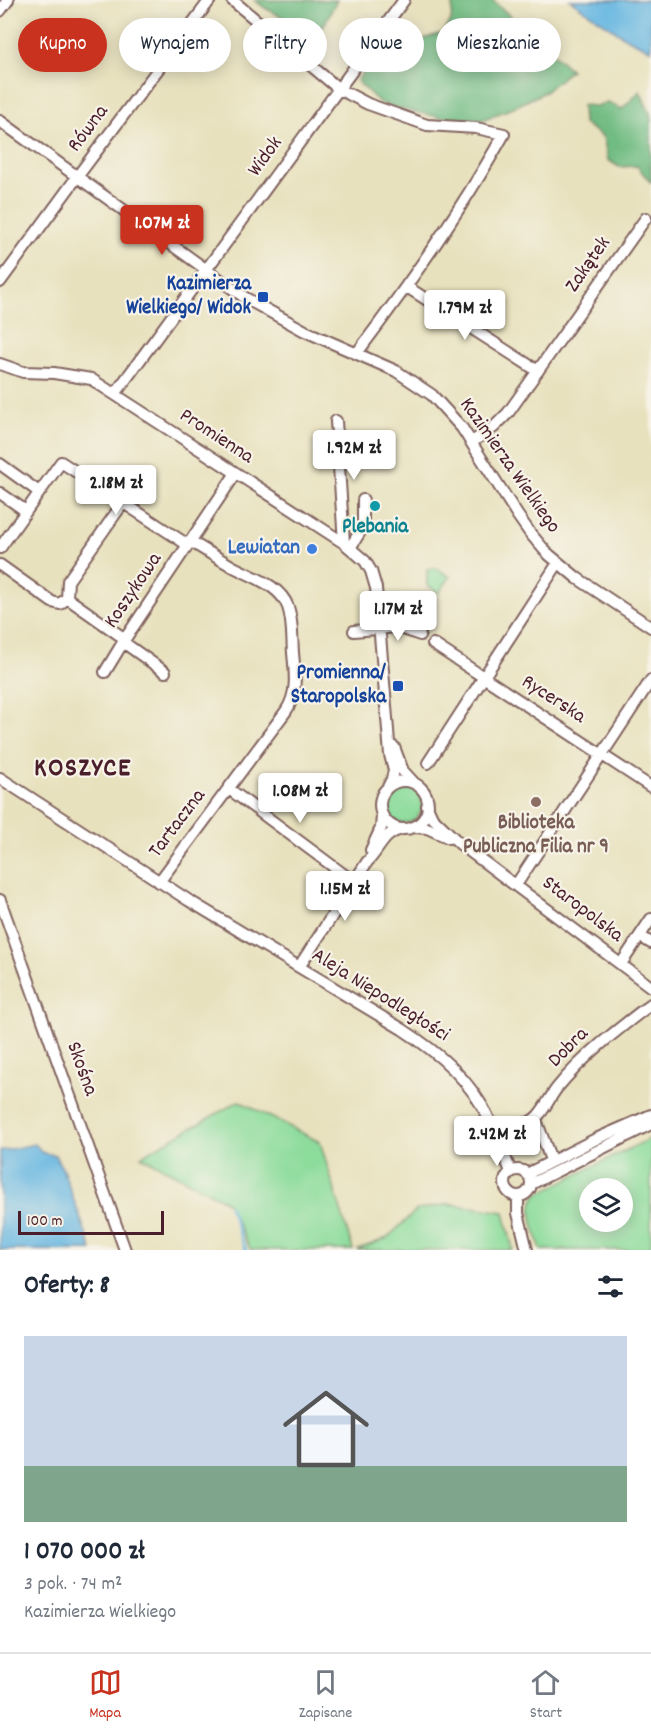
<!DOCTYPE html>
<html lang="pl">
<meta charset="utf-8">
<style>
:root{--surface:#fff;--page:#f2f2f3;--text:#1f2937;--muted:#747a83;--line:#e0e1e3;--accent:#c8321e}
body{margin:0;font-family:Dekko,sans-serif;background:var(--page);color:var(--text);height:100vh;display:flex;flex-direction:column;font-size:22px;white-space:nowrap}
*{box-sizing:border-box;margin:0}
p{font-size:20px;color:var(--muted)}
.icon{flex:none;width:33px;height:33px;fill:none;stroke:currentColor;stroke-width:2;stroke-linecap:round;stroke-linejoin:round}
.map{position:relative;height:1250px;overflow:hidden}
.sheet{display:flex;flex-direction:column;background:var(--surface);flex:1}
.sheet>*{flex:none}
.top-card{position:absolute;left:18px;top:18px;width:615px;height:54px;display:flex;gap:12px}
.fabs{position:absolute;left:579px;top:1178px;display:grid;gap:12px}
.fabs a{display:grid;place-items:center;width:54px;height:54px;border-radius:50%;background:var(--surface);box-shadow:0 3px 15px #0003;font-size:30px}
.scale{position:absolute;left:18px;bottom:15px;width:146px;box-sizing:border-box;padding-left:6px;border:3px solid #4a1f2b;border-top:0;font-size:16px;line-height:21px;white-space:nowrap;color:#4a1f2b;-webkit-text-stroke:4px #f7f3e8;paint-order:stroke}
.price{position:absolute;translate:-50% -51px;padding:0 14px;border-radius:6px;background:#fff;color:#222;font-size:20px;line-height:39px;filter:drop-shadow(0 2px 3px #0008)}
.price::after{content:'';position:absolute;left:50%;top:36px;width:18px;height:14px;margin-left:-9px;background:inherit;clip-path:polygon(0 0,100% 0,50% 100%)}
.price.on{background:var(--accent);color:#fff}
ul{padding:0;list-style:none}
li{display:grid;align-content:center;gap:12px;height:318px;padding:0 24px}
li+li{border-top:2px solid var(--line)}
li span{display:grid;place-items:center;height:186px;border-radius:0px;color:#555}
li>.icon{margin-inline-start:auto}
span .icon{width:108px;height:108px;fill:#fffc;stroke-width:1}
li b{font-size:26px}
h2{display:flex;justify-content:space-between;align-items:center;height:72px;padding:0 24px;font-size:26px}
.chip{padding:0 21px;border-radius:27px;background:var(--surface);box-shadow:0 3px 15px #0003;font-size:21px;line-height:54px}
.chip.on{background:var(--accent);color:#fff}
.menu{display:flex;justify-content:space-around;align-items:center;height:84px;border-top:2px solid var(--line);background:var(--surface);font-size:16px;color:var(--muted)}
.menu a{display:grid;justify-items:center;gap:3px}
.menu .on{color:var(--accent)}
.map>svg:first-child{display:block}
.green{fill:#8cdc9b;stroke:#6b7e63;stroke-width:1.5;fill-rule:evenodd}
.forest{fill:#71bc83;stroke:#5e6e57;stroke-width:1.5}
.water{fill:#67b7e1;stroke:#586b86;stroke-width:1.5}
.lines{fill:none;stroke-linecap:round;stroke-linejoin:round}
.stream{stroke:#67b7e1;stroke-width:3}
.minor-casing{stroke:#81635e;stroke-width:14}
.minor{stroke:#fff;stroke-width:10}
.transit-dot{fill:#1a4fb4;stroke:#f7f3e8;stroke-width:2}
.culture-dot{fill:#0f9aa8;stroke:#f7f3e8;stroke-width:2}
.shop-dot{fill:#3f7fe0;stroke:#f7f3e8;stroke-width:2}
.education-dot{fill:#8d6e63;stroke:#f7f3e8;stroke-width:2}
.labels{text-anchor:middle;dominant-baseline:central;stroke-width:4.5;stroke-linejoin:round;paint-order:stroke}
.street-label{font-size:21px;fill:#4a1f2b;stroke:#f7f3e8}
.transit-label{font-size:21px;font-weight:bold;fill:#164399;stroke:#f7f3e8;text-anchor:end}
.culture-label{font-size:21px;font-weight:bold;fill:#0d838f;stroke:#f7f3e8}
.shop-label{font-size:21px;font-weight:bold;fill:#366cbe;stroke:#f7f3e8;text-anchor:end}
.education-label{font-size:21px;font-weight:bold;fill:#785e54;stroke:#f7f3e8}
.district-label{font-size:27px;font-weight:bold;letter-spacing:1.5px;fill:#4a1f2b;stroke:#f7f3e8}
</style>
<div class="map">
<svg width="651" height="1250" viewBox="0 0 651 1250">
<rect width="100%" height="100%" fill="#f7f3e8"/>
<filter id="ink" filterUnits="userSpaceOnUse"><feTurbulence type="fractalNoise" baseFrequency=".0167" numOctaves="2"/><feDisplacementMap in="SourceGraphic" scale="12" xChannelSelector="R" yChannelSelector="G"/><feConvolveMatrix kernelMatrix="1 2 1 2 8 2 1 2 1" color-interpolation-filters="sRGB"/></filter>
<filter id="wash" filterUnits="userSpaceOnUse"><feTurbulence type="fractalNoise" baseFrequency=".008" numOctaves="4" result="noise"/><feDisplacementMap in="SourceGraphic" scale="24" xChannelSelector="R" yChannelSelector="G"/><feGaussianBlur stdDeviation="1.35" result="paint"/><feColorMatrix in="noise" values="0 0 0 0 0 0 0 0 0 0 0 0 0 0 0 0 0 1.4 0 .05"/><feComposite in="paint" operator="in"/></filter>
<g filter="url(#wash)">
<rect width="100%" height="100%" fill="#e8e1bd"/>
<!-- green -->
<path class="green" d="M 437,568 L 450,577 L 439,593 L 427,585 L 427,569 Z
M386 805a18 18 0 1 1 36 0a18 18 0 1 1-36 0Z
M 239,1101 L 320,1142 L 353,1250 L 251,1250 L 227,1202 L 141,1156 Z
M 651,1138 L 651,1250 L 541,1250 C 536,1232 525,1210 537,1194 ZM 590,1188 L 622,1188 L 622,1221 L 590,1221 Z
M 450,1204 L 504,1212 L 513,1250 L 357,1250 L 387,1238 L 417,1210 Z"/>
<!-- forest -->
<path class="forest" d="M 254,0 L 337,0 L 324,25 L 313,33 L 265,8 Z
M 453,0 L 492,0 L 571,70 L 545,92 L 510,109 L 482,120 L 439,117 L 400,109 L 380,103 L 357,81 L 393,32 L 417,41 L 442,33 L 451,21 Z
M 640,91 L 651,116 L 651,183 L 637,166 L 619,167 L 608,160 L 603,137 L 583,123 L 582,105 L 597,106 L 608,102 L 622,109 Z"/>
<!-- water -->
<path class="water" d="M 570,0 L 651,0 L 651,50 L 626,38 Z
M 35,1144 L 43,1153 L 55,1155 L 63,1170 L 92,1250 L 0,1250 L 0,1151 Z"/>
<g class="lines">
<!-- stream -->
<path class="stream" d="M 229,1206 L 246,1250"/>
</g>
</g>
<g filter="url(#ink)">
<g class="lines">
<!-- minor casing -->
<g class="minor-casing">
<path id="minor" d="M 232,0 L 339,89 L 368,104 L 427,125 L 476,128 L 504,134 C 461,211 410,283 357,353
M 0,11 L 8,0
M 0,121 L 247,299 L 305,331 L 396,371 L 432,395 L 462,428 L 518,516 L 530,533 L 547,553 L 577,578 L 651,627
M 0,282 L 77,177 L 210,0
M 407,287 L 538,371
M 0,364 L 23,372 L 54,373 L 91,379 L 344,543 L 365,561 L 371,571 L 376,588 L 387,718 L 390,755 L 394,770 L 392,779 L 388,787
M 115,394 L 404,0
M 336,421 L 344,543
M 472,442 L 494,427 L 508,413 L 646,218
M 0,464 L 39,492
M 0,493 L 26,511
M 0,548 L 61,462 L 188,545
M 350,548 L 363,527 L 363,500
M 0,565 L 52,602 L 60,604 L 67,598 L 125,639
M 67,598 L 68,581 L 123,503
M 354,631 L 397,627 L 420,635
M 123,642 L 165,672
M 433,644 L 651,787
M 105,672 L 125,639 L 236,473
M 394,747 L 403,771 L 414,783
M 428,763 L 558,563
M 0,778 L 188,900 L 402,1029 C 439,1053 471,1080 490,1121 C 498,1138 504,1155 511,1172
M380 805a24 24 0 1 1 48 0a24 24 0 1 1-48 0Z
M 229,789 L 354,882
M 427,806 L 432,817 L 460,844 L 651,987
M 413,827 L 427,828 L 449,838
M 371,850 L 381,828 L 382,815
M 159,882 L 286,711 C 298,693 295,674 293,653 C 292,639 293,621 288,607 C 280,584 249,576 230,565 C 216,557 203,549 190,541
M 516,885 L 651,680
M 0,900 L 125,1250
M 640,936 L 651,943
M 621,964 L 651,919
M 299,967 L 367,862 C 380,849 383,833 402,829
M 536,1120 L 551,1160
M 523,1124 C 541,1121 546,1102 557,1088 C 584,1055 617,1030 651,1004
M505 1183a13 13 0 1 1 26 0a13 13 0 1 1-26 0Z
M 527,1174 L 596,1139 L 651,1115
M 531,1184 L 651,1124
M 518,1196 L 518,1213 L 527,1250"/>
</g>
<!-- minor -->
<use href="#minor" class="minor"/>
</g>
</g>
<!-- markers -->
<g class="transit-dot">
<rect x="257" y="291" width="12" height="12" rx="3"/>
<rect x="392" y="680" width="12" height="12" rx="3"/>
</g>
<circle class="culture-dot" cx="375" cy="506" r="6"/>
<circle class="shop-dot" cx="312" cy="549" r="6"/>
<circle class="education-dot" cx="536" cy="802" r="6"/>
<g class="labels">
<!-- street labels -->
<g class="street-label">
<text transform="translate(89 129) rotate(-53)">Równa</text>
<text transform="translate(266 157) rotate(-54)">Widok</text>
<text transform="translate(589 265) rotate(-55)">Zakątek</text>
<text transform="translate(216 437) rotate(33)">Promienna</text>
<text transform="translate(509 466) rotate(55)">Kazimierza Wielkiego</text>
<text transform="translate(134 591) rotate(-56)">Koszykowa</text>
<text transform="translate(553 700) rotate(33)">Rycerska</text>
<text transform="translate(178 824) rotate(-53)">Tartaczna</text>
<text transform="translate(582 910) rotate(37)">Staropolska</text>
<text transform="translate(380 996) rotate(32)">Aleja Niepodległości</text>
<text transform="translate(569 1048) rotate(-45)">Dobra</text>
<text transform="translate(81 1069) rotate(70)">Skośna</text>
</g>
<!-- transit labels -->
<g class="transit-label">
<text x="251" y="285">Kazimierza<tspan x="251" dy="24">Wielkiego/ Widok</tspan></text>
<text x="386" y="674">Promienna/<tspan x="386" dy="24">Staropolska</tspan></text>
</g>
<!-- culture labels -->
<g class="culture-label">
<text x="375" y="528">Plebania</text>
</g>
<!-- shop labels -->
<g class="shop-label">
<text x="300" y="549">Lewiatan</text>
</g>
<!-- education labels -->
<g class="education-label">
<text x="536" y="824">Biblioteka<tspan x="536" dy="24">Publiczna Filia nr 9</tspan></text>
</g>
<!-- district labels -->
<g class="district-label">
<text x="83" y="769">KOSZYCE</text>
</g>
</g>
</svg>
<div class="fabs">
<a><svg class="icon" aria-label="layers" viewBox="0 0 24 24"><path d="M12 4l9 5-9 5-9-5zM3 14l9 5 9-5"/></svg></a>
</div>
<div class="scale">100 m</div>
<b class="price on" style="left:162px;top:256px">1.07M zł</b>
<b class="price" style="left:465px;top:341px">1.79M zł</b>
<b class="price" style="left:354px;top:481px">1.92M zł</b>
<b class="price" style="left:116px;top:516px">2.18M zł</b>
<b class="price" style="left:398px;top:642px">1.17M zł</b>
<b class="price" style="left:300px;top:824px">1.08M zł</b>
<b class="price" style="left:345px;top:922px">1.15M zł</b>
<b class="price" style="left:497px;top:1167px">2.42M zł</b>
<div class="top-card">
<a class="chip on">Kupno</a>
<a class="chip">Wynajem</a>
<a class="chip">Filtry</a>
<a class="chip">Nowe</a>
<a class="chip">Mieszkanie</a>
</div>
</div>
<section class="sheet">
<h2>Oferty: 8<svg class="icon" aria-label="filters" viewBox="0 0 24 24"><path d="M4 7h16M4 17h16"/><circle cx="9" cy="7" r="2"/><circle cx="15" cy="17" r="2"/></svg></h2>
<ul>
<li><span style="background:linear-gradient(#c9d6e8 70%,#7fa58c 0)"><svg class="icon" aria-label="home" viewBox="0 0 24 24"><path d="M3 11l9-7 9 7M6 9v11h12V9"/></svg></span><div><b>1 070 000 zł</b><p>3 pok. · 74 m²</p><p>Kazimierza Wielkiego</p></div></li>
</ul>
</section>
<nav class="menu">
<a class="on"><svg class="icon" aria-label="map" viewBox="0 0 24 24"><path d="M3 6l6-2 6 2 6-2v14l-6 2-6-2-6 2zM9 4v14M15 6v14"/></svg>Mapa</a>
<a><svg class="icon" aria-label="saved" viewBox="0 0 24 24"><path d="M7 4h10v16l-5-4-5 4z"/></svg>Zapisane</a>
<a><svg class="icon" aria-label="home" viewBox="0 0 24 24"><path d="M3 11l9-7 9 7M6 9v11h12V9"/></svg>Start</a>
</nav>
